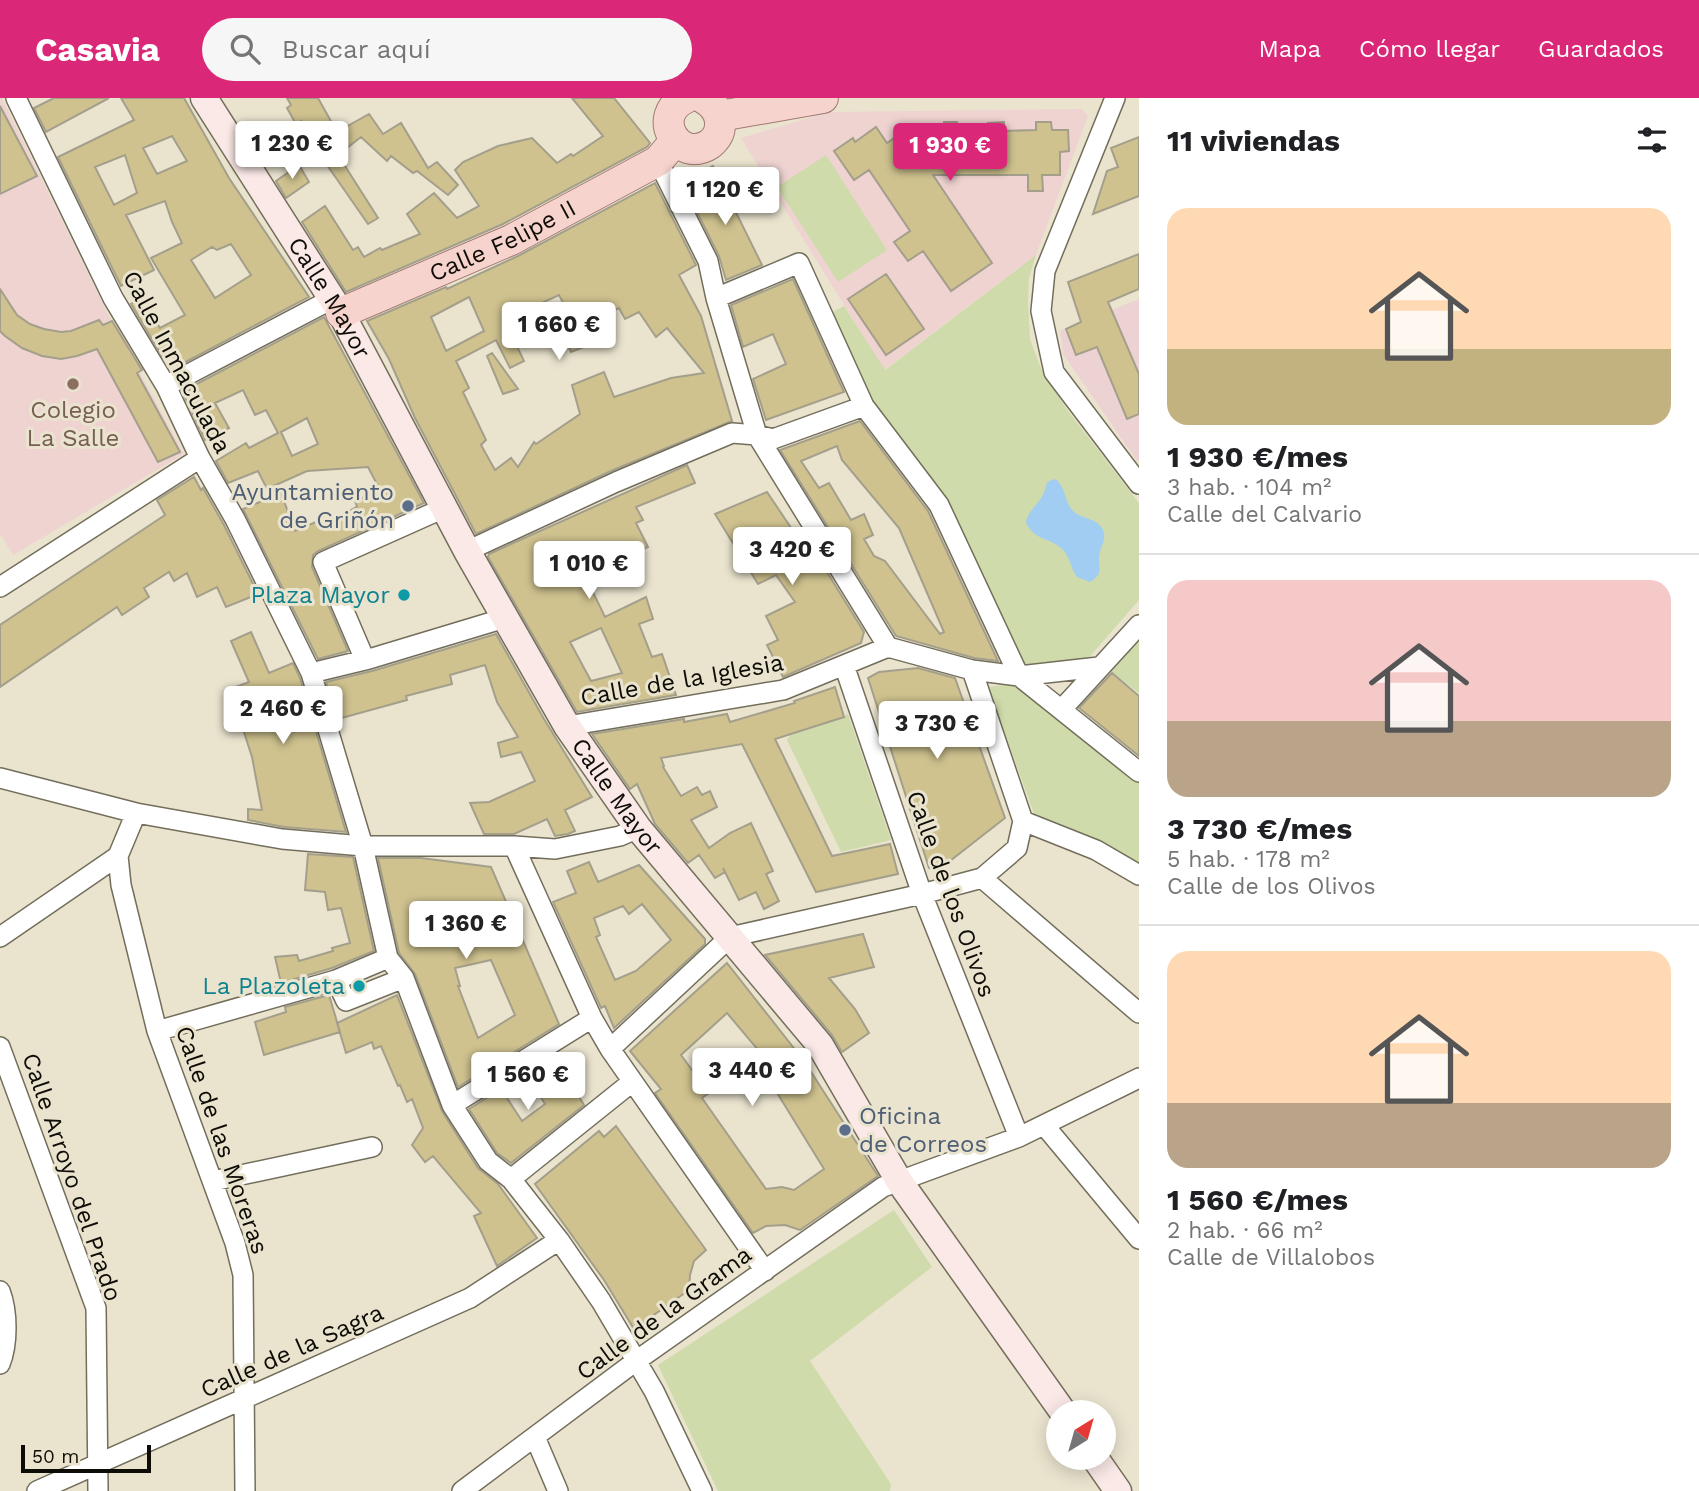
<!DOCTYPE html>
<html lang="es">
<meta charset="utf-8">
<style>
:root{--surface:#fff;--page:#f6f6f6;--text:#202124;--muted:#757577;--line:#e0e0e0;--accent:#db2777}
body{margin:0;font-family:"Work Sans",sans-serif;background:var(--page);color:var(--text);height:100vh;display:flex;flex-direction:column;font-size:26px;white-space:nowrap}
*{box-sizing:border-box;margin:0}
p{font-size:23px;color:var(--muted)}
.icon{flex:none;width:38px;height:38px;fill:none;stroke:currentColor;stroke-width:2;stroke-linecap:round;stroke-linejoin:round}
.map{position:relative;flex:1;overflow:hidden}
.panel{display:flex;flex-direction:column;background:var(--surface);width:560px}
.panel>*{flex:none}
.needle{width:46px;rotate:37deg}
.tools{position:absolute;left:1046px;top:1302px;display:grid;gap:14px}
.tools a{display:grid;place-items:center;width:70px;height:70px;border-radius:50%;background:var(--surface);box-shadow:0 4px 18px #0003;font-size:35px}
.scale{position:absolute;left:21px;bottom:18px;width:130px;box-sizing:border-box;padding-left:7px;border:4px solid #0e0c06;border-top:0;font-size:19px;line-height:24px;white-space:nowrap;color:#0e0c06;-webkit-text-stroke:5px #eae4cf;paint-order:stroke}
.price{position:absolute;translate:-50% -60px;padding:0 16px;border-radius:7px;background:#fff;color:#222;font-size:23px;line-height:46px;filter:drop-shadow(0 2px 4px #0008)}
.price::after{content:'';position:absolute;left:50%;top:42px;width:21px;height:16px;margin-left:-10px;background:inherit;clip-path:polygon(0 0,100% 0,50% 100%)}
.price.active{background:var(--accent);color:#fff}
ul{padding:0;list-style:none}
li{display:grid;align-content:center;gap:14px;height:371px;padding:0 28px}
li+li{border-top:2px solid var(--line)}
li span{display:grid;place-items:center;height:217px;border-radius:21px;color:#555}
li>.icon{margin-inline-start:auto}
span .icon{width:126px;height:126px;fill:#fffc;stroke-width:1}
li b{font-size:30px}
h2{display:flex;justify-content:space-between;align-items:center;height:84px;padding:0 28px;font-size:30px}
header{display:flex;align-items:center;gap:42px;box-sizing:border-box;height:98px;padding:0 35px;background:var(--accent);color:#fff}
header strong{font-size:33px}
nav{display:flex;gap:38px;margin-inline-start:auto;font-size:24px}
.search{width:490px;height:63px;background:var(--page);display:flex;align-items:center;gap:18px;box-sizing:border-box;padding:0 24px;border-radius:38px;color:var(--muted);font-size:26px}
main{display:flex;flex:1;min-height:0}
.map>svg:first-child{display:block}
.industrial{fill:#edd2d4}
.education{fill:#eed3d1}
.green{fill:#cfdbab}
.water{fill:#a2cdf2}
.building{fill:#cfc28f;stroke:#a49f8b;stroke-width:2;fill-rule:evenodd}
.lines{fill:none;stroke-linecap:round;stroke-linejoin:round}
.street-casing{stroke:#736e5b;stroke-width:22}
.secondary-casing{stroke:#736e5b;stroke-width:29}
.primary-casing{stroke:#a17a72;stroke-width:32}
.street{stroke:#fff;stroke-width:19}
.secondary{stroke:#fae9e6;stroke-width:26}
.primary{stroke:#f6d3cd;stroke-width:30}
.education-dot{fill:#8d6e63;stroke:#eae4cf;stroke-width:2.5}
.service-dot{fill:#5c6f8a;stroke:#eae4cf;stroke-width:2.5}
.culture-dot{fill:#0f9aa8;stroke:#eae4cf;stroke-width:2.5}
.labels{text-anchor:middle;dominant-baseline:central;stroke-width:6;stroke-linejoin:round;paint-order:stroke}
.street-label{font-size:24px;fill:#0e0c06;stroke:#eae4cf}
.education-label{font-size:24px;fill:#785e54;stroke:#eae4cf}
.service-label{font-size:24px;fill:#4e5e75;stroke:#eae4cf;text-anchor:end}
.culture-label{font-size:24px;fill:#0d838f;stroke:#eae4cf;text-anchor:end}
</style>
<header>
<strong>Casavia</strong>
<div class="search"><svg class="icon" aria-label="search" viewBox="0 0 24 24"><circle cx="10" cy="10" r="6"/><path d="M15 15l6 6"/></svg>Buscar aquí</div>
<nav><a>Mapa</a><a>Cómo llegar</a><a>Guardados</a></nav>
</header>
<main>
<div class="map">
<svg width="1139" height="1393" viewBox="0 0 1139 1393">
<rect width="100%" height="100%" fill="#eae4cf"/>
<!-- industrial -->
<path class="industrial" d="M 1139,201 L 1139,361 L 1137,363 L 1063,256 L 1060,233 Z"/>
<!-- education -->
<path class="education" d="M 0,0 L 2,0 L 108,216 L 184,356 L 13,457 L 0,436 Z
M 1082,11 L 1088,18 L 1036,157 L 884,272 L 741,40 L 829,14 Z"/>
<!-- green -->
<path class="green" d="M 826,57 L 887,152 L 838,184 L 777,89 Z
M 1036,157 L 1029,180 L 1028,204 L 1030,241 L 1041,271 L 1068,313 L 1139,405 L 1139,502 L 1085,564 L 1019,578 L 939,407 L 864,308 L 823,219 L 844,208 L 885,272 Z
M 1139,538 L 1139,595 L 1109,572 Z
M 1019,585 L 1139,680 L 1139,764 L 1037,724 L 988,589 Z
M 848,616 L 891,742 L 841,754 L 787,642 L 790,637 Z
M 894,1112 L 932,1169 L 810,1263 L 891,1386 L 890,1393 L 718,1393 L 658,1267 Z"/>
<!-- water -->
<path class="water" d="M 1055,381 C 1065,388 1064,399 1070,409 C 1078,422 1094,418 1102,430 C 1109,441 1098,450 1099,462 C 1100,474 1101,477 1090,484 L 1077,479 C 1070,470 1070,457 1061,450 C 1048,439 1033,442 1026,424 C 1029,409 1044,405 1047,384 Z"/>
<!-- building -->
<path class="building" d="M 54,0 L 109,0 L 46,34 L 34,10 Z
M 121,0 L 184,0 L 229,80 L 309,199 L 178,268 L 172,255 L 163,260 L 131,206 L 139,202 L 144,211 L 147,209 L 160,230 L 185,217 L 151,160 L 182,145 L 172,124 L 165,103 L 126,117 L 154,172 L 121,188 L 58,59 L 134,22 ZM 172,38 L 187,63 L 157,76 L 143,50 ZM 125,57 L 137,95 L 114,107 L 95,69 ZM 231,146 L 251,177 L 215,200 L 191,162 L 212,149 L 217,152 Z
M 287,0 L 318,0 L 337,34 L 369,16 L 383,36 L 401,25 L 428,70 L 437,64 L 458,87 L 448,97 L 417,73 L 413,75 L 391,58 L 387,63 L 361,39 L 338,57 L 378,120 L 368,126 L 318,54 L 301,23 L 296,26 L 287,10 L 291,7 Z
M 572,0 L 614,0 L 650,45 L 647,49 L 503,126 L 346,194 L 302,124 L 325,108 L 353,152 L 358,149 L 364,159 L 380,150 L 382,152 L 420,136 L 407,116 L 434,95 L 457,120 L 479,108 L 455,72 L 463,64 L 498,48 L 532,40 L 557,65 L 571,56 L 573,58 L 603,38 Z
M 0,8 L 37,78 L 0,96 Z
M 944,24 L 957,24 L 958,33 L 988,32 L 988,25 L 1004,24 L 1004,33 L 1036,32 L 1036,24 L 1051,24 L 1052,32 L 1068,32 L 1069,53 L 1060,54 L 1060,77 L 1042,77 L 1043,93 L 1028,93 L 1028,77 L 933,77 L 992,165 L 951,193 L 923,153 L 908,163 L 894,144 L 910,133 L 869,72 L 854,82 L 834,53 L 853,40 L 855,44 L 876,29 L 887,45 L 903,34 L 927,69 L 926,32 L 944,31 Z
M 1139,39 L 1139,98 L 1093,116 L 1107,73 L 1118,69 L 1111,50 Z
M 299,67 L 309,84 L 286,100 L 276,83 Z
M 713,68 L 762,167 L 726,182 L 719,158 L 694,108 L 706,103 L 694,77 Z
M 655,85 L 696,167 L 679,177 L 701,218 L 732,323 L 611,373 L 476,436 L 415,320 L 389,261 L 367,223 L 446,189 L 447,191 L 518,158 ZM 559,197 L 576,229 L 606,213 L 607,216 L 619,210 L 625,221 L 639,214 L 656,239 L 667,230 L 704,275 L 671,280 L 614,299 L 604,274 L 572,287 L 580,316 L 536,346 L 534,344 L 518,369 L 511,360 L 495,372 L 481,347 L 486,342 L 463,294 L 469,290 L 456,263 L 496,242 L 510,270 L 524,263 L 506,225 L 539,216 L 535,208 ZM 469,199 L 484,233 L 446,253 L 431,219 Z
M 1139,156 L 1139,191 L 1108,204 L 1139,276 L 1139,316 L 1127,321 L 1097,249 L 1076,257 L 1066,231 L 1081,224 L 1068,184 Z
M 886,176 L 924,231 L 886,257 L 848,201 Z
M 793,181 L 844,294 L 766,322 L 753,281 L 786,266 L 773,236 L 743,249 L 731,207 Z
M 0,191 L 17,217 L 30,226 L 44,231 L 61,234 L 71,233 L 99,222 L 103,227 L 112,223 L 142,272 L 137,275 L 180,354 L 158,364 L 97,251 L 77,258 L 61,261 L 42,258 L 22,250 L 5,238 L 0,233 Z
M 324,219 L 424,405 L 318,453 L 313,457 L 312,469 L 348,553 L 318,561 L 243,411 L 281,395 L 295,433 L 325,420 L 327,424 L 357,409 L 355,403 L 380,392 L 368,369 L 307,373 L 267,391 L 258,373 L 228,385 L 216,363 L 246,345 L 249,350 L 278,335 L 266,312 L 255,317 L 243,292 L 215,305 L 229,330 L 205,342 L 183,295 L 190,292 L 189,290 ZM 307,320 L 318,346 L 292,358 L 281,334 Z
M 576,231 L 584,249 L 571,254 L 563,236 Z
M 492,255 L 518,291 L 503,296 L 487,258 Z
M 860,323 L 928,413 L 998,563 L 974,560 L 896,538 L 780,352 ZM 837,348 L 842,362 L 899,430 L 944,534 L 940,536 L 885,463 L 874,458 L 864,441 L 873,437 L 864,416 L 851,422 L 829,385 L 819,390 L 801,363 Z
M 687,367 L 695,385 L 636,409 L 643,422 L 636,425 L 648,449 L 584,476 L 605,519 L 646,499 L 653,521 L 639,526 L 652,559 L 662,556 L 676,597 L 577,614 L 488,459 L 489,456 ZM 601,530 L 622,575 L 591,583 L 570,544 Z
M 194,379 L 201,392 L 203,390 L 224,427 L 258,496 L 226,509 L 217,489 L 197,499 L 187,475 L 174,483 L 169,474 L 144,490 L 149,499 L 122,517 L 117,509 L 0,589 L 0,527 L 165,417 L 157,402 Z
M 767,394 L 812,461 L 817,458 L 864,534 L 861,545 L 783,579 L 767,547 L 778,542 L 766,518 L 795,504 L 776,477 L 758,486 L 715,416 Z
M 251,534 L 269,575 L 293,565 L 300,580 L 346,734 L 284,729 L 248,722 L 248,711 L 262,712 L 252,659 L 230,591 L 249,584 L 231,543 Z
M 496,536 L 544,621 L 592,699 L 565,712 L 575,733 L 568,736 L 555,738 L 547,721 L 514,736 L 484,736 L 470,705 L 489,704 L 535,683 L 521,654 L 501,659 L 498,645 L 518,639 L 497,604 L 485,567 L 450,577 L 452,586 L 406,598 L 407,602 L 338,621 L 326,584 L 372,573 Z
M 918,570 L 955,580 L 1005,720 L 937,773 L 929,770 L 868,580 L 879,574 Z
M 1112,575 L 1139,598 L 1139,658 L 1079,610 Z
M 835,589 L 844,619 L 775,641 L 832,758 L 890,746 L 898,776 L 816,794 L 742,646 L 661,660 L 664,668 L 663,669 L 681,698 L 697,689 L 702,697 L 710,693 L 717,709 L 691,722 L 709,750 L 730,735 L 751,725 L 773,773 L 766,776 L 779,803 L 764,811 L 756,794 L 739,802 L 723,770 L 725,774 L 715,780 L 699,757 L 688,765 L 655,726 L 637,686 L 630,691 L 592,636 L 684,621 L 684,624 L 727,616 L 730,624 L 795,605 L 794,603 Z
M 308,756 L 353,759 L 374,853 L 332,870 L 281,885 L 275,859 L 297,857 L 299,863 L 333,853 L 332,850 L 350,845 L 341,810 L 328,812 L 325,794 L 305,792 Z
M 378,760 L 421,760 L 491,769 L 559,926 L 458,989 L 415,876 L 399,855 ZM 491,862 L 515,917 L 478,940 L 458,888 L 460,888 L 455,870 Z
M 589,764 L 598,784 L 639,767 L 705,841 L 705,846 L 614,930 L 605,908 L 601,910 L 553,804 L 576,795 L 567,773 ZM 642,806 L 671,842 L 636,873 L 615,882 L 596,839 L 600,837 L 594,820 L 623,808 L 629,816 Z
M 863,836 L 874,869 L 829,880 L 855,911 L 869,935 L 842,954 L 832,937 L 765,857 Z
M 727,865 L 804,963 L 878,1078 L 800,1132 L 785,1127 L 766,1128 L 753,1135 L 655,995 L 661,991 L 630,953 ZM 727,915 L 780,978 L 771,985 L 824,1071 L 794,1092 L 782,1089 L 766,1091 L 702,1000 L 709,995 L 681,957 Z
M 329,897 L 340,934 L 264,957 L 255,924 L 286,914 L 285,909 Z
M 397,897 L 442,1013 L 478,1070 L 498,1086 L 537,1140 L 497,1168 L 474,1118 L 481,1115 L 433,1058 L 425,1064 L 412,1047 L 423,1030 L 412,1001 L 407,1004 L 400,987 L 398,988 L 381,948 L 374,951 L 372,944 L 346,955 L 337,925 Z
M 554,958 L 584,1007 L 511,1065 L 497,1055 L 469,1011 L 501,991 L 522,1023 L 545,1006 L 526,976 Z
M 616,1028 L 706,1152 L 694,1163 L 690,1177 L 689,1192 L 634,1231 L 604,1182 L 535,1086 L 599,1033 L 604,1039 Z"/>
<g class="lines">
<!-- street casing -->
<g class="street-casing">
<path id="street" d="M 16,0 L 113,200 L 166,288 L 200,360 L 235,421 L 311,575 L 363,748 L 388,860 L 404,880 L 452,1007 L 488,1063 L 511,1081 L 559,1142 L 601,1203 L 654,1293 L 702,1393
M 1115,0 L 1045,173 L 1041,213 L 1054,274 L 1139,386
M 658,63 L 708,163 L 716,200 L 757,337 L 888,549
M 716,200 L 799,165 L 864,308 L 939,407 L 1019,578 L 1099,569
M 166,288 L 332,201
M 467,453 L 616,384 L 732,335 L 757,337 L 773,341 L 864,308
M 0,489 L 200,360
M 365,562 L 323,464 L 444,410
M 844,567 L 922,796 L 1019,1039
M 311,575 L 369,561 L 505,520
M 1062,611 L 1139,527
M 567,628 L 783,592 L 888,549 L 972,572 L 1019,578 L 1139,674
M 0,680 L 136,715 L 282,741 L 363,748 L 514,748 L 555,751 L 620,738 L 638,730
M 136,715 L 118,758 L 121,787 L 157,933 L 235,1145 L 243,1177 L 245,1393
M 1023,723 L 1096,752 L 1139,777
M 514,748 L 592,920 L 610,951 L 765,1173
M 982,780 L 1139,915
M 0,839 L 118,758
M 336,882 L 346,903 L 404,880
M 157,933 L 336,882 L 388,860
M 0,949 L 96,1210 L 98,1393
M 610,951 L 730,839 L 922,796 L 982,780 L 1017,750 L 1023,723 L 972,572
M 452,1007 L 592,920
M 1044,1027 L 1139,1141
M 511,1081 L 632,984
M 213,1083 L 372,1049
M 0,1193 C 8,1214 8,1246 0,1266
M 535,1339 L 558,1393
M 37,1393 L 470,1200 L 559,1142
M 462,1393 L 636,1263 L 883,1089 L 1019,1039 L 1139,980"/>
</g>
<!-- secondary casing -->
<g class="secondary-casing">
<g id="secondary">
<path id="s1" d="M 204,0 L 341,215 L 467,453 L 567,628 L 638,730 L 820,947 L 899,1083 L 1063,1314"/>
<path d="M 1095,1360 L 1118,1393"/>
</g>
</g>
<!-- primary casing -->
<g class="primary-casing">
<g id="primary">
<path d="M 686,0 C 649,17 678,67 710,46 C 716,41 720,34 720,27 C 721,14 713,6 703,0"/>
<path d="M 720,18 L 823,0"/>
<path id="s2" d="M 341,215 L 511,142 L 658,63 L 675,43"/>
</g>
</g>
<!-- street -->
<use href="#street" class="street"/>
<!-- secondary -->
<use href="#secondary" class="secondary"/>
<!-- primary -->
<use href="#primary" class="primary"/>
</g>
<!-- markers -->
<circle class="education-dot" cx="73" cy="286" r="7"/>
<g class="service-dot">
<circle cx="408" cy="408" r="7"/>
<circle cx="845" cy="1032" r="7"/>
</g>
<g class="culture-dot">
<circle cx="404" cy="497" r="7"/>
<circle cx="359" cy="888" r="7"/>
</g>
<g class="labels">
<!-- street labels -->
<g class="street-label">
<text stroke="none"><textPath href="#s2" startOffset="177">Calle Felipe II</textPath></text>
<text stroke="none"><textPath href="#s1" startOffset="236">Calle Mayor</textPath></text>
<text transform="translate(177 264) rotate(62)">Calle Inmaculada</text>
<text transform="translate(682 582) rotate(-10)">Calle de la Iglesia</text>
<text stroke="none"><textPath href="#s1" startOffset="812">Calle Mayor</textPath></text>
<text transform="translate(951 796) rotate(70)">Calle de los Olivos</text>
<text transform="translate(222 1042) rotate(71)">Calle de las Moreras</text>
<text transform="translate(72 1079) rotate(71)">Calle Arroyo del Prado</text>
<text transform="translate(664 1215) rotate(-36)">Calle de la Grama</text>
<text transform="translate(292 1253) rotate(-24)">Calle de la Sagra</text>
</g>
<!-- education labels -->
<g class="education-label">
<text x="73" y="312">Colegio<tspan x="73" dy="28">La Salle</tspan></text>
</g>
<!-- service labels -->
<g class="service-label">
<text x="394" y="394">Ayuntamiento<tspan x="394" dy="28">de Griñón</tspan></text>
<text x="859" y="1018" text-anchor="start">Oficina<tspan x="859" dy="28">de Correos</tspan></text>
</g>
<!-- culture labels -->
<g class="culture-label">
<text x="390" y="497">Plaza Mayor</text>
<text x="345" y="888">La Plazoleta</text>
</g>
</g>
</svg>
<div class="tools">
<a><svg class="needle" viewBox="-14 -14 28 28"><path d="M0-13l5 13h-10z" fill="#e53935"/><path d="M0 13l5-13h-10z" fill="#757577"/></svg></a>
</div>
<div class="scale">50 m</div>
<b class="price" style="left:292px;top:83px">1 230 €</b>
<b class="price active" style="left:950px;top:85px">1 930 €</b>
<b class="price" style="left:725px;top:129px">1 120 €</b>
<b class="price" style="left:559px;top:264px">1 660 €</b>
<b class="price" style="left:792px;top:489px">3 420 €</b>
<b class="price" style="left:589px;top:503px">1 010 €</b>
<b class="price" style="left:283px;top:648px">2 460 €</b>
<b class="price" style="left:937px;top:663px">3 730 €</b>
<b class="price" style="left:466px;top:863px">1 360 €</b>
<b class="price" style="left:752px;top:1010px">3 440 €</b>
<b class="price" style="left:528px;top:1014px">1 560 €</b>
</div>
<section class="panel">
<h2>11 viviendas<svg class="icon" aria-label="filters" viewBox="0 0 24 24"><path d="M4 7h16M4 17h16"/><circle cx="9" cy="7" r="2"/><circle cx="15" cy="17" r="2"/></svg></h2>
<ul>
<li><span style="background:linear-gradient(#ffd9b3 65%,#c2b280 0)"><svg class="icon" aria-label="home" viewBox="0 0 24 24"><path d="M3 11l9-7 9 7M6 9v11h12V9"/></svg></span><div><b>1 930 €/mes</b><p>3 hab. · 104 m²</p><p>Calle del Calvario</p></div></li>
<li><span style="background:linear-gradient(#f6c9c9 65%,#b9a48a 0)"><svg class="icon" aria-label="home" viewBox="0 0 24 24"><path d="M3 11l9-7 9 7M6 9v11h12V9"/></svg></span><div><b>3 730 €/mes</b><p>5 hab. · 178 m²</p><p>Calle de los Olivos</p></div></li>
<li><span style="background:linear-gradient(#ffd9b3 70%,#b9a48a 0)"><svg class="icon" aria-label="home" viewBox="0 0 24 24"><path d="M3 11l9-7 9 7M6 9v11h12V9"/></svg></span><div><b>1 560 €/mes</b><p>2 hab. · 66 m²</p><p>Calle de Villalobos</p></div></li>
</ul>
</section>
</main>
